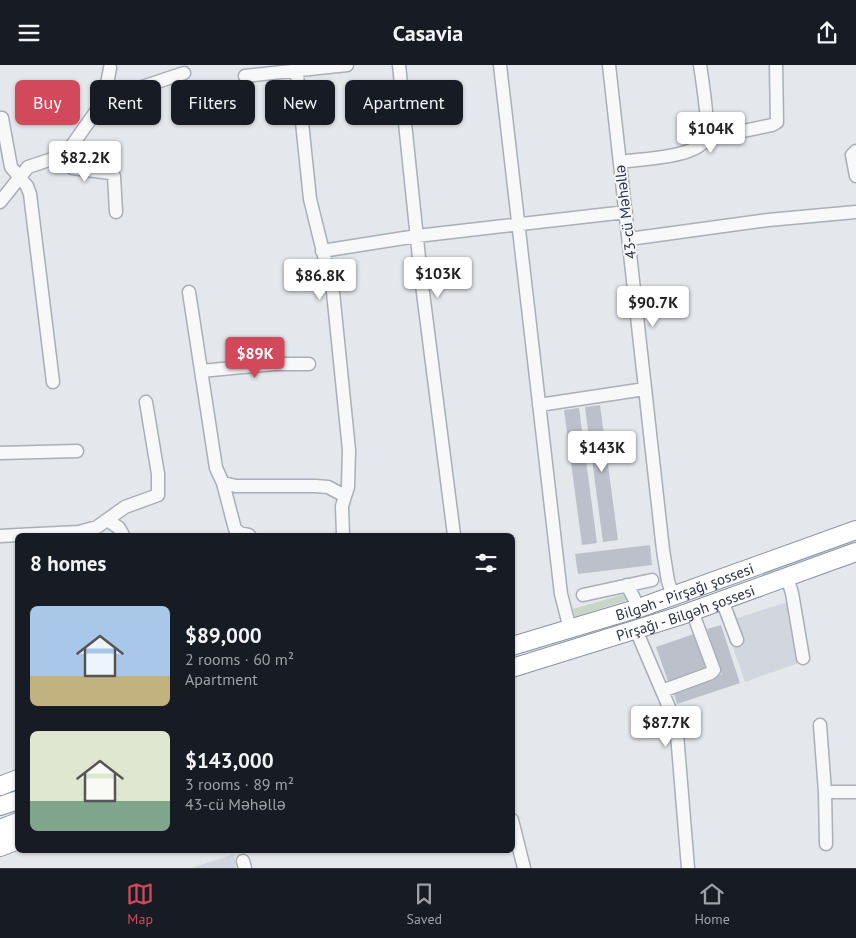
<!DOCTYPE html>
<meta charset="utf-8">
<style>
:root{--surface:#171b24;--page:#20242c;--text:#f1f3f6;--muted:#9ea1a6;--line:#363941;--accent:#d1495b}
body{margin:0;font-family:"PT Sans",sans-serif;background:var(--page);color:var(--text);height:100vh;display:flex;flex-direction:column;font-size:19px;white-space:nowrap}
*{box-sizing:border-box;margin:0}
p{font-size:16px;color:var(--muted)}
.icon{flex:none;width:28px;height:28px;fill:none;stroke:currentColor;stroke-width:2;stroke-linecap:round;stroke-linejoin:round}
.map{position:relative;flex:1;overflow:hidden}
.panel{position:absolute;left:15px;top:468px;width:500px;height:320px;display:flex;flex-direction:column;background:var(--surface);border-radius:8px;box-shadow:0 1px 4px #0004}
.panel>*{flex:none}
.guide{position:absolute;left:15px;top:15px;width:500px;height:45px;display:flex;gap:10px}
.price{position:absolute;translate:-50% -42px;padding:0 11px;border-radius:5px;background:#fff;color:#222;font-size:16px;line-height:32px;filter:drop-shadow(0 1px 2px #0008)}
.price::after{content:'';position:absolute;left:50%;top:30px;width:15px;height:11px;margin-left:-8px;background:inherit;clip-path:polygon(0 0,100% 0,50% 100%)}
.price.on{background:var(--accent);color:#fff}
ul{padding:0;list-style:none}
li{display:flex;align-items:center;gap:15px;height:125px;padding:0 15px}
li span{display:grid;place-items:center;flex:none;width:140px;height:100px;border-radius:8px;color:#555}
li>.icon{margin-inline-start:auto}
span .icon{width:60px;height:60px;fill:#fffc;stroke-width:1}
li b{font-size:21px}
h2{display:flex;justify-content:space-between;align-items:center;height:60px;padding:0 15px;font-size:21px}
.chip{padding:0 18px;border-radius:8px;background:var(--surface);box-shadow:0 1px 4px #0004;font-size:18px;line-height:45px}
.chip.on{background:var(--accent);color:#fff}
header{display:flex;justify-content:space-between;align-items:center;height:65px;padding:0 15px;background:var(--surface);font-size:22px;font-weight:800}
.tab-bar{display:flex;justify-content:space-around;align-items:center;height:70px;border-top:1px solid var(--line);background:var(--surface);font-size:14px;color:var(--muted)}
.tab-bar a{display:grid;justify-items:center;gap:2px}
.tab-bar .on{color:var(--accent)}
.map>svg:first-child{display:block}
.built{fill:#d2d6de}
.green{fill:#c9d6c5}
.building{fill:#bbc0ca}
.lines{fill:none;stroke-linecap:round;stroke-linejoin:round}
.minor-casing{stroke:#a9aeb7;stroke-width:15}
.highway-casing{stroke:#8b94a3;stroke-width:20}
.minor{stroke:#f7f8fa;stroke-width:12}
.highway{stroke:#fff;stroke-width:18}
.labels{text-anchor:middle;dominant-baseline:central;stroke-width:4;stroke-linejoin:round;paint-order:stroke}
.street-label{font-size:15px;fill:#2b3445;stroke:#f4f6f9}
</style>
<header><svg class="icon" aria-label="menu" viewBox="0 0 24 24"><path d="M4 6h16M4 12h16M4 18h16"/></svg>Casavia<svg class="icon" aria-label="share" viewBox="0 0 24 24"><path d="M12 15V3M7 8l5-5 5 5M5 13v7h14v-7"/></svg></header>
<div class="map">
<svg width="856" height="803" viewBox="0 0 856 803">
<rect width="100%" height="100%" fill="#e4e7ec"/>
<!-- built -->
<path class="built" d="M 791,536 L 799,598 L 745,617 L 724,557 Z
M 234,789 L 236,803 L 192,803 Z"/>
<!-- green -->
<path class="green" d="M 629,528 L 631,534 L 575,552 L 573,544 Z"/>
<!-- building -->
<path class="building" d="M 600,340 L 618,475 L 603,477 L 585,342 Z
M 579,343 L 597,478 L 582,480 L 564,345 Z
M 650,480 L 652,500 L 578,509 L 575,489 Z
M 721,560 L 740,618 L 677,639 L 673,625 L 722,609 L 707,564 Z
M 697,568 L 710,605 L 669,619 L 656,582 Z"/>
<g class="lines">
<!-- minor casing -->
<g class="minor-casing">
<path id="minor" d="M 296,0 L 310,134 L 333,227 L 349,385 L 348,422 L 342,441 L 343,470
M 399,0 L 421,212 L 454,470
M 500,0 L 561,529 L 570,564
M 609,0 L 663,485 L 668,516 L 673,531
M 245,11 L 347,0
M 101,41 L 117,39 L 145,21 L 184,8
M 2,53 L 11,102 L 27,121 L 30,129 L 53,317
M 706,74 L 772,60 L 777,57 L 776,0
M 856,86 L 852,90 L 856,111
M 61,91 L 72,103 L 110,108 L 114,111 L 116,147
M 620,97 C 639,94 698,93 706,73 C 710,62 702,14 700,0
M 0,137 L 28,102 L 61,91 L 73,79 L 104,35 L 110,3
M 629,174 L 768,155 L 856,147
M 322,186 L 417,171 L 626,147
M 189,227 L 216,403 L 223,418 L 236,421 L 315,421 L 328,422 L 345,431
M 201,306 L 275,299 L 309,299
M 539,340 L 645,324
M 0,388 L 77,386
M 223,418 L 235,464 L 240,468 L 249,470
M 109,456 L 119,463 L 123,470
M 18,470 L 79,467 L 97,462 L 125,442 L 158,430 L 158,409 L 146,337
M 0,471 L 18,470
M 787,512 L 792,528 L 803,593
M 627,520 L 639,543
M 583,530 L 652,515
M 722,535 L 737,575
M 636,565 L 671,647 L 677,669 L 688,803
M 662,626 L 711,608 L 714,605 L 692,546
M 820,660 L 825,727 L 856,727
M 825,727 L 826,779
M 512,755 L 524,803
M 243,796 L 245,803"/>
</g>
<!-- highway casing -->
<g class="highway-casing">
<g id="highway">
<path id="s1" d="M 512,581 L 639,543 L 856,465"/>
<path id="s2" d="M 512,603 L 679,551 L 856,487"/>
<path d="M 0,721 L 18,714"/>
<path d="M 0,741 L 18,735"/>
<path d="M 0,764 L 18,757"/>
<path d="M 0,782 L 18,775"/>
</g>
</g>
<!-- minor -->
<use href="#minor" class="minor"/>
<!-- highway -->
<use href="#highway" class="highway"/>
</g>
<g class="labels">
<!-- street labels -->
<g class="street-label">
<text transform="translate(625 147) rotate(-97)">43-cü Məhəllə</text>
<text stroke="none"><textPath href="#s1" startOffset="181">Bilgəh - Pirşağı şossesi</textPath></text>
<text stroke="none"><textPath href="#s2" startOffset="182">Pirşağı - Bilgəh şossesi</textPath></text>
</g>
</g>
</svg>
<b class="price" style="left:711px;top:89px">$104K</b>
<b class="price" style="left:85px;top:118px">$82.2K</b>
<b class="price" style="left:438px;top:234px">$103K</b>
<b class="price" style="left:320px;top:236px">$86.8K</b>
<b class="price" style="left:653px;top:263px">$90.7K</b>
<b class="price on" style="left:255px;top:314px">$89K</b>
<b class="price" style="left:602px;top:408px">$143K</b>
<b class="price" style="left:666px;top:683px">$87.7K</b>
<div class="guide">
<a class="chip on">Buy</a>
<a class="chip">Rent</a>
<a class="chip">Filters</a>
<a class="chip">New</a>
<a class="chip">Apartment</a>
</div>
<section class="panel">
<h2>8 homes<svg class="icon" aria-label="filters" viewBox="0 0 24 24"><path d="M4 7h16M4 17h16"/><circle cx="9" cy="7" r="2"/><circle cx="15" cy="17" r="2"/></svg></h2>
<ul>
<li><span style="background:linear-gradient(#a9c7e8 70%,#c2b280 0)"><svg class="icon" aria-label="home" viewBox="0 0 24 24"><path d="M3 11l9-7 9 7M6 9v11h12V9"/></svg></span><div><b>$89,000</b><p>2 rooms · 60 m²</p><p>Apartment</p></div></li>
<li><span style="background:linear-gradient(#dfe7d0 70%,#7fa58c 0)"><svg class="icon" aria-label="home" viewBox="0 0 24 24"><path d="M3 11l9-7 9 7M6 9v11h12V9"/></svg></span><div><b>$143,000</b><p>3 rooms · 89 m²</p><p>43-cü Məhəllə</p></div></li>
</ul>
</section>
</div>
<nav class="tab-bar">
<a class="on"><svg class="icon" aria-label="map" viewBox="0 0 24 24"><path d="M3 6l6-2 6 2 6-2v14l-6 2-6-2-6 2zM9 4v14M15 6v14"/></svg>Map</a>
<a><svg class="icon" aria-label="saved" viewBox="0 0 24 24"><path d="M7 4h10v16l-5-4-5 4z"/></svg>Saved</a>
<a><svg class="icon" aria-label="home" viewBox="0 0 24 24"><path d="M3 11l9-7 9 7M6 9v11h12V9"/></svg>Home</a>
</nav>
